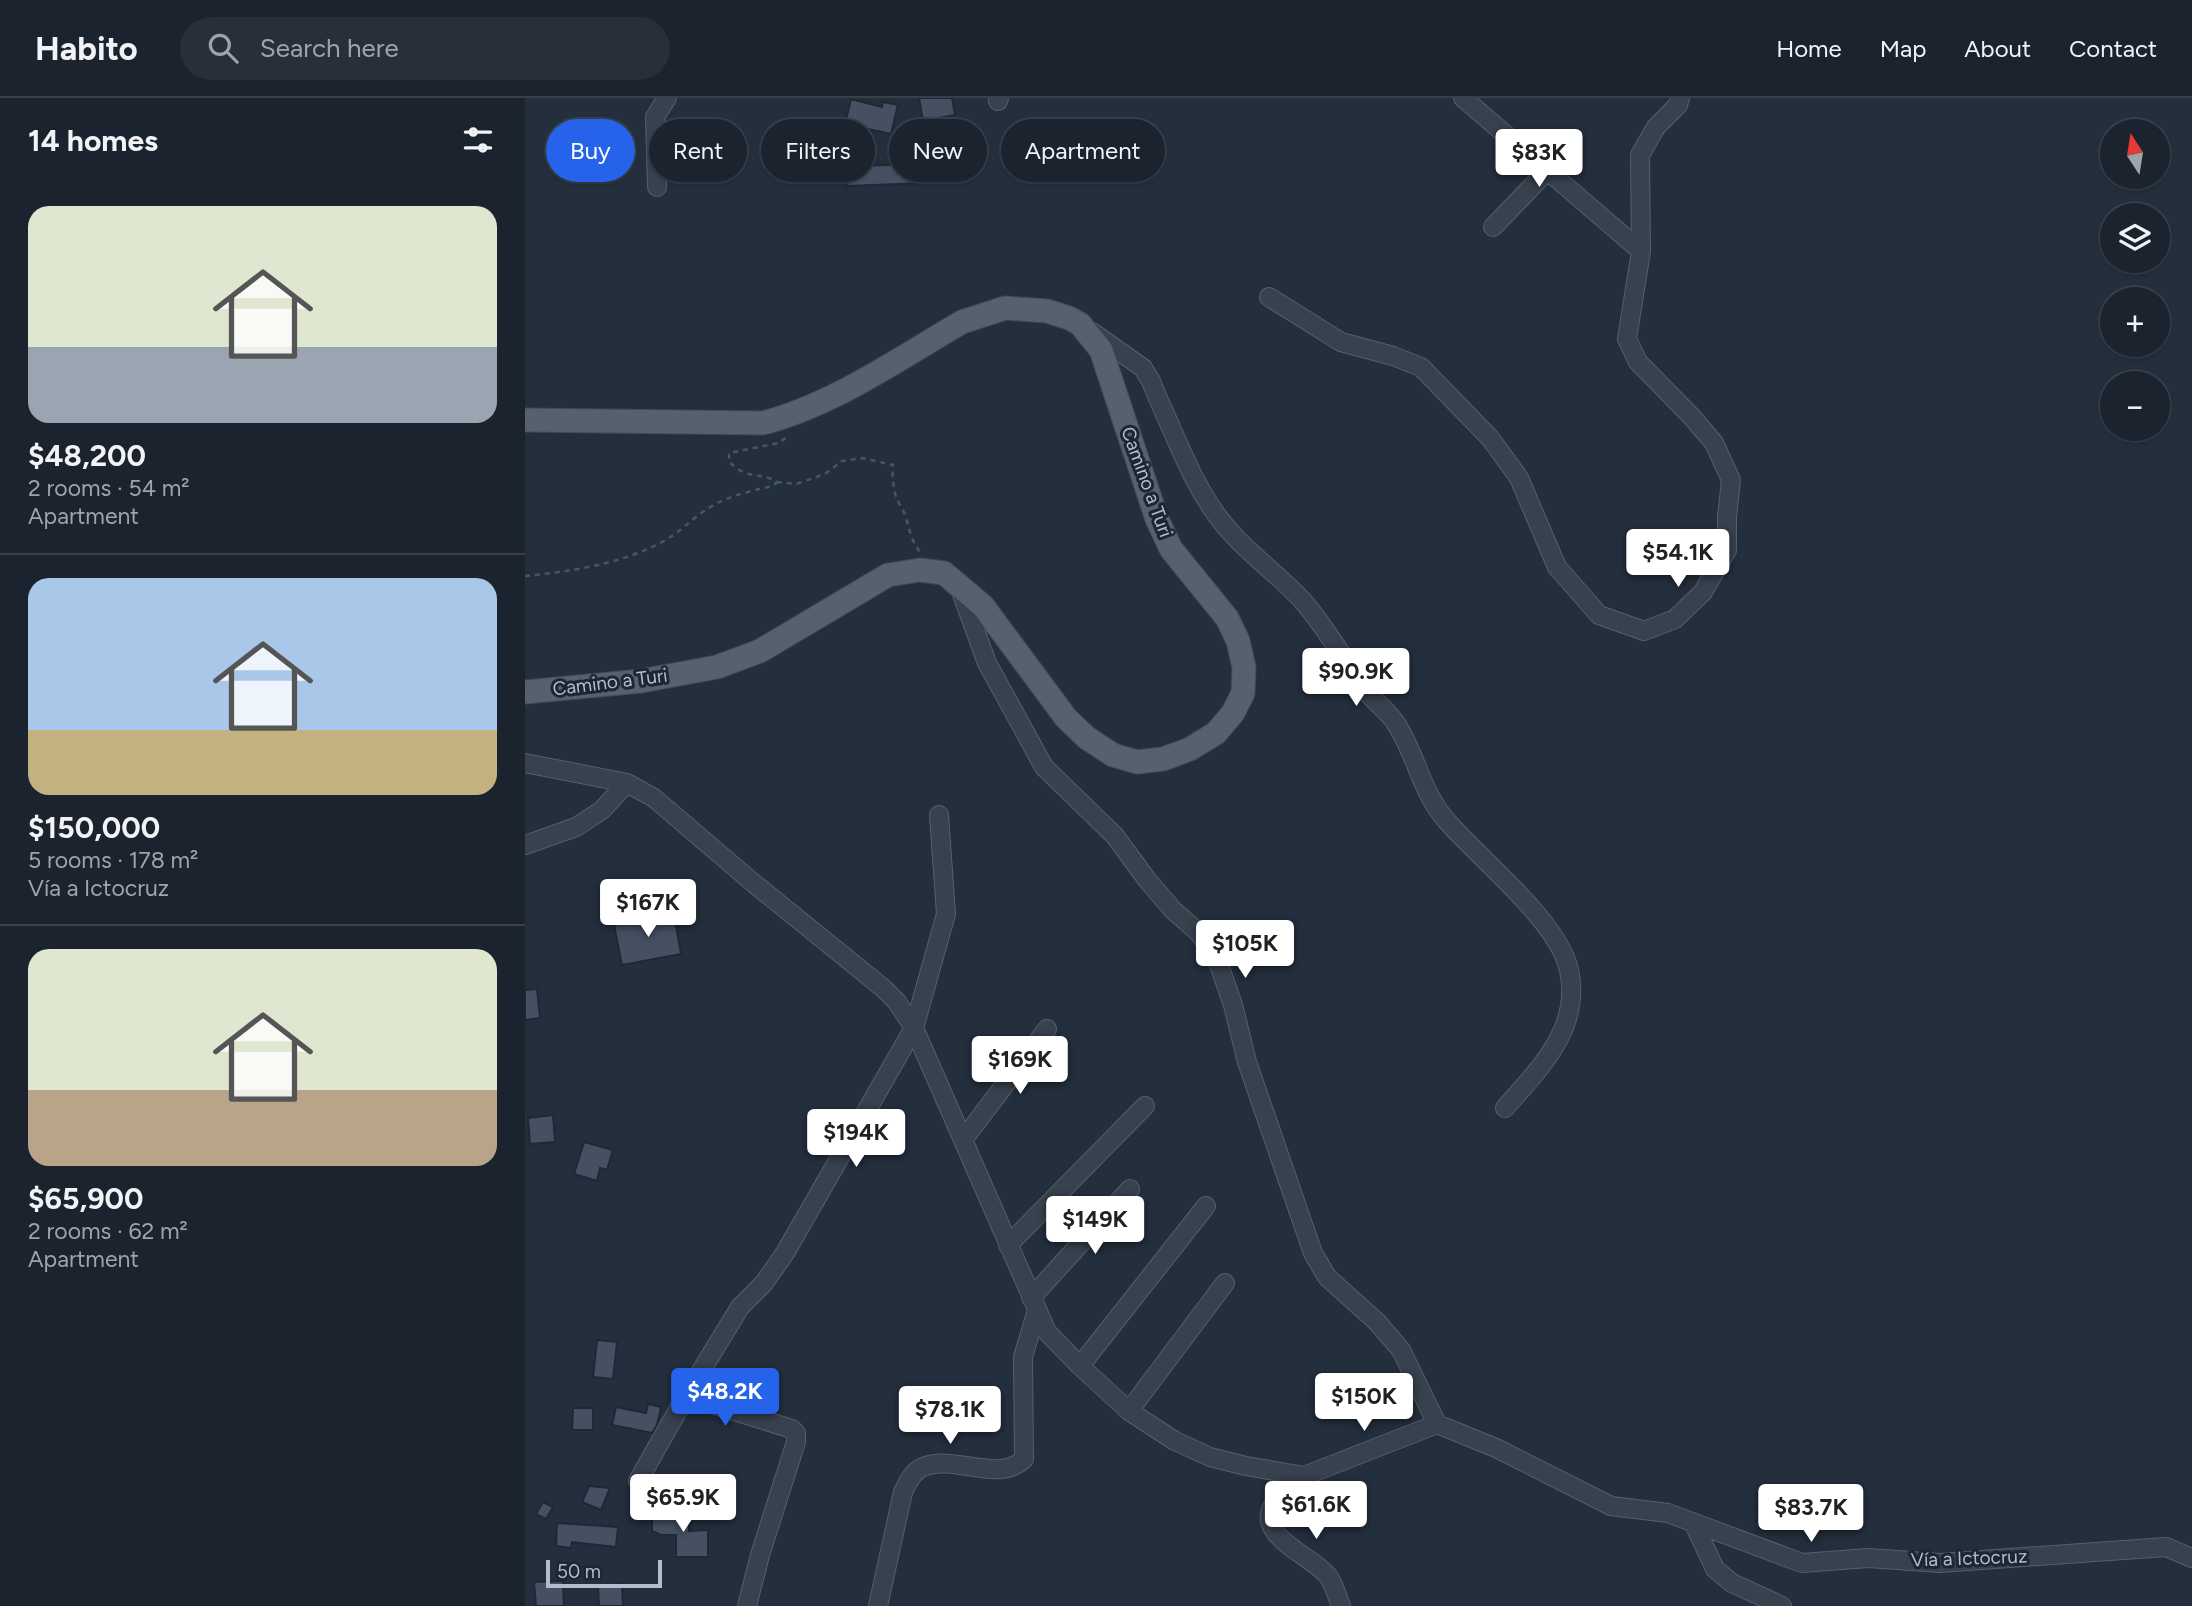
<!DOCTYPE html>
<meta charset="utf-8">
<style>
:root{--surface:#1b232e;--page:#282f3a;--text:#f1f3f6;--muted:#a0a4aa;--line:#39404a;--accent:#2563eb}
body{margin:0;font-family:Figtree,sans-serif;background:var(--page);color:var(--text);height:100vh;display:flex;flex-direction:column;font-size:26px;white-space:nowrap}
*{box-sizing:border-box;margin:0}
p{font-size:23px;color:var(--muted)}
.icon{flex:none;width:38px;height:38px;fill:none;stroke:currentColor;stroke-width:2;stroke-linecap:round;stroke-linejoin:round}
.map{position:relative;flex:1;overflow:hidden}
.drawer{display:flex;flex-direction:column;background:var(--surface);width:525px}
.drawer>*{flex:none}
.guide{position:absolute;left:21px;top:21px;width:665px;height:63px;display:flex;gap:14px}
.needle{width:46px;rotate:348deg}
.controls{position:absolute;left:1575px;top:21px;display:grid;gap:14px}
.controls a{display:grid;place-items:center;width:70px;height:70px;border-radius:50%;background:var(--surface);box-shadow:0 2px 5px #0004,0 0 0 2px var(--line);font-size:35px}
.scale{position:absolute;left:21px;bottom:18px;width:116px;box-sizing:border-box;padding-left:7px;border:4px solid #b4bcc9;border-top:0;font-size:19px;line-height:24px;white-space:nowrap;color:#b4bcc9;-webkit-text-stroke:5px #1d2633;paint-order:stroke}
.price{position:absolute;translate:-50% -60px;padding:0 16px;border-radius:7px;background:#fff;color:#222;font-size:23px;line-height:46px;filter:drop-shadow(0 2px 4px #0008)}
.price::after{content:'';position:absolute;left:50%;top:42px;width:21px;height:16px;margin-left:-10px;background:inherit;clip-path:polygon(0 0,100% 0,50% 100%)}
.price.current{background:var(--accent);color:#fff}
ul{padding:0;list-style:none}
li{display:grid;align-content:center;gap:14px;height:371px;padding:0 28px}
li+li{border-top:2px solid var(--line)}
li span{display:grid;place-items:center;height:217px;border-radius:21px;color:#555}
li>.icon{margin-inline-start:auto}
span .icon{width:126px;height:126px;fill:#fffc;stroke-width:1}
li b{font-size:30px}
h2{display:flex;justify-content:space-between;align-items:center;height:84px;padding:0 28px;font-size:30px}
.pill{padding:0 24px;border-radius:32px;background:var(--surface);box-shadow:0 2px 5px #0004,0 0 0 2px var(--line);font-size:24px;line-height:63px}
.pill.current{background:var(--accent);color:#fff}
header{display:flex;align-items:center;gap:42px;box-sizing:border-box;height:98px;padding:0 35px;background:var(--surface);border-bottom:2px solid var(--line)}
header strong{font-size:33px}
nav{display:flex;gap:38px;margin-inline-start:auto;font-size:24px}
.search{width:490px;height:63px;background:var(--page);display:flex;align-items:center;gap:18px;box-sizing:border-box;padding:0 24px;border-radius:38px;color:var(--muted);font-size:26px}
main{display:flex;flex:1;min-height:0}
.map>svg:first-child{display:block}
.building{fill:#455162;stroke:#1f2835;stroke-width:2}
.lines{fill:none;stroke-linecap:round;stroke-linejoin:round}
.minor-casing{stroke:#565f6c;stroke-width:20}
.major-casing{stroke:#414a57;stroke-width:25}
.path{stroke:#44595c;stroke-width:2.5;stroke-dasharray:5 5;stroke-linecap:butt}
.minor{stroke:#38414e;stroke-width:18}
.major{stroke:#56606e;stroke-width:23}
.labels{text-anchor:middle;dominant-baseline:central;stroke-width:6;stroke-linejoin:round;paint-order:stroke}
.street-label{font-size:19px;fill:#b4bcc9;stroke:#1d2633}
</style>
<header>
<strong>Habito</strong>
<div class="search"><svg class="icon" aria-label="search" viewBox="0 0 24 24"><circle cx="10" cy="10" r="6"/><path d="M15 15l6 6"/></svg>Search here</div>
<nav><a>Home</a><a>Map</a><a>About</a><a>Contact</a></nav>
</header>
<main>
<section class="drawer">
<h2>14 homes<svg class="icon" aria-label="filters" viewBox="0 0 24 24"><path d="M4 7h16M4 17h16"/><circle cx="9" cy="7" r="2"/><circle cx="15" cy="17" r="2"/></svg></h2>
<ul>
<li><span style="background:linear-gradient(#dfe7d0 65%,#9aa5b1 0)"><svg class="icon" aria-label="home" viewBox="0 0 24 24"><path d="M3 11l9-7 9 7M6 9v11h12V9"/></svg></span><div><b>$48,200</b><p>2 rooms · 54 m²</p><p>Apartment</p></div></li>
<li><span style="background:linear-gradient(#a9c7e8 70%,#c2b280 0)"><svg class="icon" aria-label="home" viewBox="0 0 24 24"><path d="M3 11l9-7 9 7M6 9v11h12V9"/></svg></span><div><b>$150,000</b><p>5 rooms · 178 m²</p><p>Vía a Ictocruz</p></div></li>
<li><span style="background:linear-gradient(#dfe7d0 65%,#b9a48a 0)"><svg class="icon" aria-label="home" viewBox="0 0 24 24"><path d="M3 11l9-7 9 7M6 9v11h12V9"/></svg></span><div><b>$65,900</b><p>2 rooms · 62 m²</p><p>Apartment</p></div></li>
</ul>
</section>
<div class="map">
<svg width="1667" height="1508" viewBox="0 0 1667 1508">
<rect width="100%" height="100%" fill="#242f3e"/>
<!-- building -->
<path class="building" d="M 394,0 L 427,0 L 430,17 L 398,23 Z
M 326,1 L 357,9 L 358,4 L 373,7 L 366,36 L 320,26 Z
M 404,53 L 408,68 L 400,85 L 322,88 L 321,68 L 365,67 L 365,59 Z
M 149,816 L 156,856 L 97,867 L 89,827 Z
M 12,891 L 15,920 L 0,922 L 0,892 Z
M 28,1017 L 30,1044 L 5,1046 L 3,1020 Z
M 59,1044 L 88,1052 L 82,1072 L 75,1070 L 72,1083 L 49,1076 Z
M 72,1242 L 92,1244 L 88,1281 L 68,1279 Z
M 123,1306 L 136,1309 L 132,1327 L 127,1335 L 87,1327 L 91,1309 L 121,1315 Z
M 48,1310 L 68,1310 L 68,1332 L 47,1332 Z
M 64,1388 L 85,1390 L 76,1412 L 57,1404 Z
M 18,1404 L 28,1409 L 21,1421 L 11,1416 Z
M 140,1412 L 164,1412 L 164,1433 L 183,1432 L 183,1459 L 151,1459 L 151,1437 L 136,1437 L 127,1433 L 127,1421 L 140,1421 Z
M 32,1425 L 93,1429 L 91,1449 L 47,1444 L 46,1450 L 31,1448 Z
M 38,1483 L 39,1508 L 11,1508 L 9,1484 Z
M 97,1486 L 98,1508 L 74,1508 L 73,1487 Z"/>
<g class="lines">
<!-- minor casing -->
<g class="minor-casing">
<path id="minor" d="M 938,0 L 1116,153
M 473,3 L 474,0
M 132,89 L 130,19 L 142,0
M 968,129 L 1022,73
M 744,199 L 816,244 L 868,258 L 896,269 L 965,340 L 994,380 L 1032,469 L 1074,517 L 1119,533 L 1150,521 L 1178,494 L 1202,452 L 1202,419 L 1206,382 L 1189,345 L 1167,319 L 1113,264 L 1102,241 L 1116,153 L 1115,57 L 1131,29 L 1153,7 L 1155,0
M 567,234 L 618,270 L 626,283 C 632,300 640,315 647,332 C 660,361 672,390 691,416 C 715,450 749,472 777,502 C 800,528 818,560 838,589 C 847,602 861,611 870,624 C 891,655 896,694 921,722 C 955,762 1033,822 1044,872 C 1057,930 1014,971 980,1010
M 434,488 L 462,565 L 519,669 L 590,738 L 623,783 L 648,812 L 674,835 L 692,861 L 708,907 L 722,964 L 788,1155 L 802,1179 L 852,1224 L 876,1252 L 912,1326
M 0,665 L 102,685 L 129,700 L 226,783 L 358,890 L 372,904 L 389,930 L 522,1234 L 555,1268 L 604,1313 L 650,1343 L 685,1359 L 721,1368 L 779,1378 L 912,1326
M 0,747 L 51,729 L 77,712 L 102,685
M 438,1042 L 522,931
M 483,1147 L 620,1008
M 506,1200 L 605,1091
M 555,1268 L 681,1108
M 161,1298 L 267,1331 L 271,1335 L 271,1344 L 235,1457 L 222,1508
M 604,1313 L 700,1185
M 912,1326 L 971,1350 L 1086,1408 L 1143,1415 L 1277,1465 L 1343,1460 L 1415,1465 L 1641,1449 L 1667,1460
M 779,1378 C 770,1386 758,1393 751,1403 C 725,1437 787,1457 803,1478 C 809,1486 812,1498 816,1508
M 113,1383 L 161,1298 L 215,1209 L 239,1185 L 260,1155 L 389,930 L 421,816 L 414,717
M 1168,1424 L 1190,1471 L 1207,1485 L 1257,1508
M 353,1508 L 378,1394 C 383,1384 388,1373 398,1369 C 430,1356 473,1386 499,1361 L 498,1259 L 512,1212"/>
</g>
<!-- major casing -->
<g class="major-casing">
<path id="major" d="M 0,322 L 238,325 C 308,307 375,260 437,224 L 480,210 L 522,213 L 544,220 L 555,226 L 576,252 L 632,421 L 646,451 L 702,520 L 713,543 L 719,569 L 718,595 L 708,615 L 691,635 L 665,651 L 638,661 L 612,664 L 588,657 L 562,640 L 541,620 L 458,508 L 419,475 L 395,472 L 363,477 L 235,553 L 192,569 L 116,583 L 0,594"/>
</g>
<!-- path -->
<path class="path" d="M 252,384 L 271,386 L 300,376 L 317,363 L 337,360 L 368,367 C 367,378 368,391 372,401 C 374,406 378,411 380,417 C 385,431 385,441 395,454
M 0,478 C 48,473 97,466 139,443 C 155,434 168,420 182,411 C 202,398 225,393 248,388 L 252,384 C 243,377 229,379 218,374 C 213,372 208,367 204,364 L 204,355 L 254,345 L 263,338"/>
<!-- minor -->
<use href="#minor" class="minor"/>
<!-- major -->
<use href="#major" class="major"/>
</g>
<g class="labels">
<!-- street labels -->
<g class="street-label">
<text transform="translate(622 384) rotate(70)">Camino a Turi</text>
<text transform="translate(85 584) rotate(-7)">Camino a Turi</text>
<text transform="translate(1444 1460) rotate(-2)">Vía a Ictocruz</text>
</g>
</g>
</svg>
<div class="controls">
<a><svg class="needle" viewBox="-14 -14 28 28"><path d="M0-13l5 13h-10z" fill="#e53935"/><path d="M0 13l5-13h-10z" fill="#a0a4aa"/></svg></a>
<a><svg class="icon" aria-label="layers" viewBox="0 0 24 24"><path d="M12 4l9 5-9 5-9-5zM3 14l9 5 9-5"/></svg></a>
<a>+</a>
<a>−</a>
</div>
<div class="scale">50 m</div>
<b class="price" style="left:1014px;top:91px">$83K</b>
<b class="price" style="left:1153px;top:491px">$54.1K</b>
<b class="price" style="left:831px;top:610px">$90.9K</b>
<b class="price" style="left:123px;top:841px">$167K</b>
<b class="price" style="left:720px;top:882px">$105K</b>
<b class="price" style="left:495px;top:998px">$169K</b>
<b class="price" style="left:331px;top:1071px">$194K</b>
<b class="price" style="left:570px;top:1158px">$149K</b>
<b class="price current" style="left:200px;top:1330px">$48.2K</b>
<b class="price" style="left:839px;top:1335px">$150K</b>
<b class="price" style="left:425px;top:1348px">$78.1K</b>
<b class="price" style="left:158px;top:1436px">$65.9K</b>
<b class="price" style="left:791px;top:1443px">$61.6K</b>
<b class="price" style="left:1286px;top:1446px">$83.7K</b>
<div class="guide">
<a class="pill current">Buy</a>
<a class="pill">Rent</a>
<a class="pill">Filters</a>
<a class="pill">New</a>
<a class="pill">Apartment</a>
</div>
</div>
</main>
